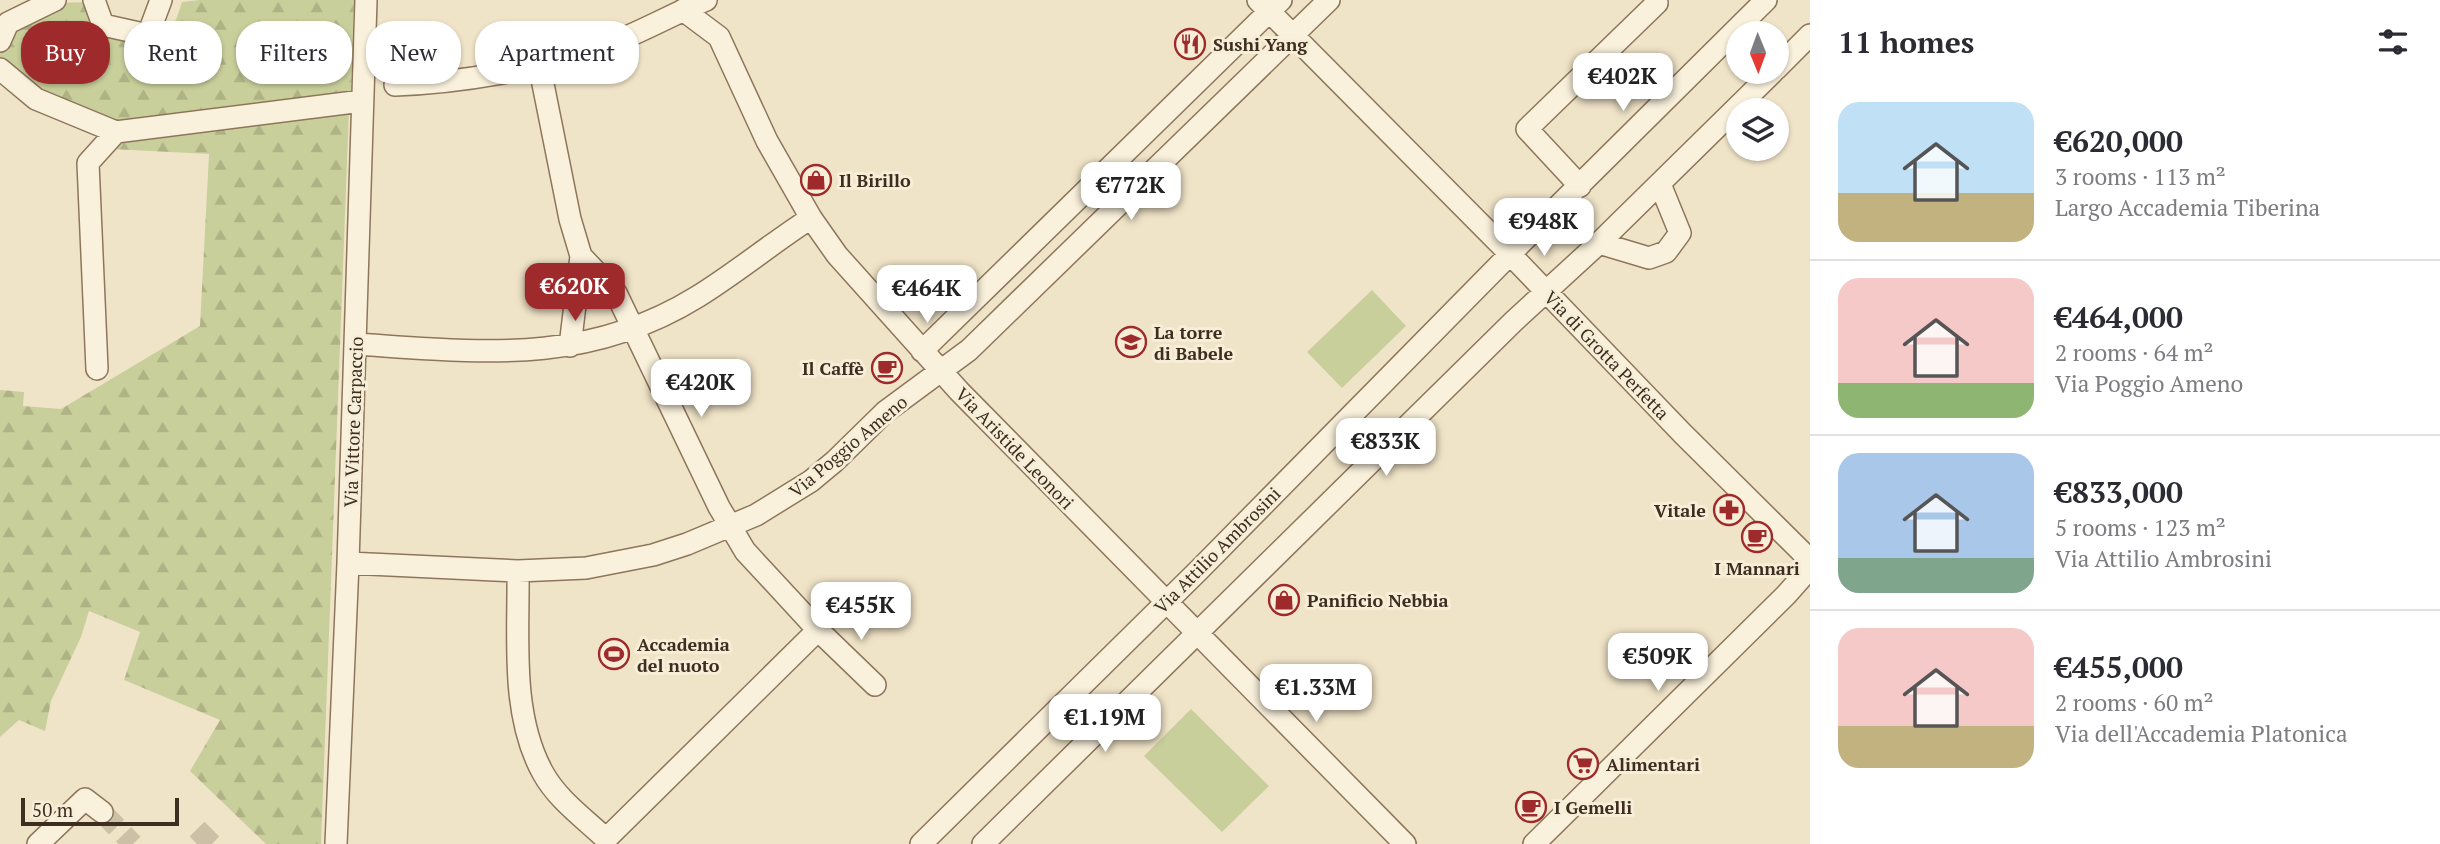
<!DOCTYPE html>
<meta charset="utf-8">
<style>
:root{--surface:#fff;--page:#f7f7f7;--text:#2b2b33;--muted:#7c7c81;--line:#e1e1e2;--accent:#9e2a2b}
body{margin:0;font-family:"PT Serif",serif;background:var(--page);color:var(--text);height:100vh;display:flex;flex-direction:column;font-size:26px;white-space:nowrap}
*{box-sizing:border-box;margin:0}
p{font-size:23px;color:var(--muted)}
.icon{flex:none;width:38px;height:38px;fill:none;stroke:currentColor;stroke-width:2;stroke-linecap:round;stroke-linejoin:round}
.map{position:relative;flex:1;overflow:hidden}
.panel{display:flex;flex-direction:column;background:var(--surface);width:630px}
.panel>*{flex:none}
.hud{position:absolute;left:21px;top:21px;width:665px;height:63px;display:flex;gap:14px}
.needle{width:46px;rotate:179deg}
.controls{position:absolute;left:1726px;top:21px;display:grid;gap:14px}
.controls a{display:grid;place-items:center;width:63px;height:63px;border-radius:50%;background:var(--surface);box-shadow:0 2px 5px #0004;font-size:35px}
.scale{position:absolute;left:21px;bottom:18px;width:158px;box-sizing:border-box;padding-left:7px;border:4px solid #3d2e20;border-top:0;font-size:19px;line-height:24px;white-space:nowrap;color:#3d2e20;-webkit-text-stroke:5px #f7eed8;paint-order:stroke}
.price{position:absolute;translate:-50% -60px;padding:0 16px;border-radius:14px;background:#fff;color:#222;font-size:23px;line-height:46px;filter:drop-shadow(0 2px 4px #0008)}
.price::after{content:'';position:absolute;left:50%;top:42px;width:21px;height:16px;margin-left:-10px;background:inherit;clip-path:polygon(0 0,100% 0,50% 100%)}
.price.current{background:var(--accent);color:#fff}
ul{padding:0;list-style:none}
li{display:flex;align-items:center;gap:21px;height:175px;padding:0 28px}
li+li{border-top:2px solid var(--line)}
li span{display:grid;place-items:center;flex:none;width:196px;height:140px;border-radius:21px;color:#555}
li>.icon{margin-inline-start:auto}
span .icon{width:84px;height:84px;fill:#fffc;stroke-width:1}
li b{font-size:30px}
h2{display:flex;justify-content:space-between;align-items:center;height:84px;padding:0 28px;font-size:30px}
.pill{padding:0 24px;border-radius:28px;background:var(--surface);box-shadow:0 2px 5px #0004;font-size:24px;line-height:63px}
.pill.current{background:var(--accent);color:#fff}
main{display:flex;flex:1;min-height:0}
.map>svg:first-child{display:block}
.forest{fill:url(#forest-firs)}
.pitch{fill:#c9cf9b}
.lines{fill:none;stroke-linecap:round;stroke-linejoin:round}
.minor-tunnel{stroke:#ccc0a6;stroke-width:21;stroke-dasharray:21 10;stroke-linecap:butt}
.minor-casing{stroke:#8d765c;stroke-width:24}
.minor{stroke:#faf1dc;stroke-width:21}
.labels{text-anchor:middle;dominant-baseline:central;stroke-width:6;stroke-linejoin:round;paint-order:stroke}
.poi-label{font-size:18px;font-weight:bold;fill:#3d2e20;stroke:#f7eed8;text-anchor:start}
.street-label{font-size:18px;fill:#3d2e20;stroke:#f7eed8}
</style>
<main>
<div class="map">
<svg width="1810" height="844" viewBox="0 0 1810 844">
<defs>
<pattern id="forest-firs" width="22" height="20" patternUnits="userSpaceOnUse" patternTransform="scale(1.75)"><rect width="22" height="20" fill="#c9cf9b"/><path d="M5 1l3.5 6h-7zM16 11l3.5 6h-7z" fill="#aeb285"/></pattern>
</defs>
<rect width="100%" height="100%" fill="#f0e4c8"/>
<!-- forest -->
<path class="forest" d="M 200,0 L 354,0 L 351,92 L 121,124 L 38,94 L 0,64 L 0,51 L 10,25 L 51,3 L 92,2 L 101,27 L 147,40 L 176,20 L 182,2 Z
M 349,110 L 321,844 L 266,844 L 190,771 L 220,720 L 124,680 L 140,632 L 89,611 L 81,637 L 51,701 L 45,731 L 19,720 L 0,737 L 0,390 L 24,392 L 23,406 L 61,409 L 200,326 L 209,154 L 111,149 L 119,137 Z"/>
<!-- pitch -->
<path class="pitch" d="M 1372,290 L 1406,326 L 1342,388 L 1307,352 Z
M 1191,709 L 1269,786 L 1222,832 L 1144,756 Z"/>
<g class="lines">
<!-- minor-tunnel -->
<path class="minor-tunnel" d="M 102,812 L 133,844
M 197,844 L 212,829"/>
<!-- minor casing -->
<g class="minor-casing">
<path id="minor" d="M 94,0 L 103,25 L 148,35 L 161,0
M 1258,0 L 1510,254 L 1683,434 L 1810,560
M 683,10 L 719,37 L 767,141 L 811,218 L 837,255 L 959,391 L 1405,844
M 0,41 L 8,23 L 55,0
M 539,64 L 570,219 L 581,256
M 0,69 L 36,99 L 116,132 L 362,101
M 1776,69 L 1810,35
M 395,85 C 459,83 542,69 602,47 C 638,34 671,15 706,0
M 1580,186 L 1527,129 L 1657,3
M 1599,243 L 1649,258 L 1666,252 L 1680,233 L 1660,184
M 355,344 C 479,352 585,366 697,297 C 736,273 772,243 811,218
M 570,346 L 581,256 L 616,293 L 719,507 L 745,551 L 818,630 L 875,685
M 922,351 L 1281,0
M 97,369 L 88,163 L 116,132
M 348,563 L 518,571 L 586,568 L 653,555 L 687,544 L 756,515 L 811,481 L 835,461 L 885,412 L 969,350 L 1329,0
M 518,571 C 519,636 510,714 543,773 C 557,799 585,819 606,839 L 818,630
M 38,844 L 85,799 L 102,812
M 336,844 L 348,563 L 366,0
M 921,844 L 1199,570 L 1527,237 L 1766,0
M 983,844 L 1514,321 L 1599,243 L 1773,72
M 1534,844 L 1786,595 L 1810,568"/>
</g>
<!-- minor -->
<use href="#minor" class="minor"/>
</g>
<!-- icons -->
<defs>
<g id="restaurant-ring" transform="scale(1.575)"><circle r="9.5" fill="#f7eed8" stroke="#9e2a2b" stroke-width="1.5"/><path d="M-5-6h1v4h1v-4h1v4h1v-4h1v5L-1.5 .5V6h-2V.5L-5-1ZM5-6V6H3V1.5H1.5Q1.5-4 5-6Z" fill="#9e2a2b"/></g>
<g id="shop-ring" transform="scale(1.575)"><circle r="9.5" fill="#f7eed8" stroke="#9e2a2b" stroke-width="1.5"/><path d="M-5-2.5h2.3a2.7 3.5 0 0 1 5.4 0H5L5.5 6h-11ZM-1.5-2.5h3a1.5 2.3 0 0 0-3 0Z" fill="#9e2a2b"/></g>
<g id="school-ring" transform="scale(1.575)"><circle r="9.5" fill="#f7eed8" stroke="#9e2a2b" stroke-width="1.5"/><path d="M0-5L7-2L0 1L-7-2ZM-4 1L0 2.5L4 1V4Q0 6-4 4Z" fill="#9e2a2b"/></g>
<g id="cafe-ring" transform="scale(1.575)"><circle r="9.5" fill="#f7eed8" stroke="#9e2a2b" stroke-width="1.5"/><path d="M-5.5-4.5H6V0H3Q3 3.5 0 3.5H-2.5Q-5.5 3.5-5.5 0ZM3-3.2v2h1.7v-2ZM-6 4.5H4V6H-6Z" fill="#9e2a2b"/></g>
<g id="pharmacy-ring" transform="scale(1.575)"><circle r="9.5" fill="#f7eed8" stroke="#9e2a2b" stroke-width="1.5"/><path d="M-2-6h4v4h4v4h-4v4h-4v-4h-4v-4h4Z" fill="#9e2a2b"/></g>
<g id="stadium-ring" transform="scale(1.575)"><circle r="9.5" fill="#f7eed8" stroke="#9e2a2b" stroke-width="1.5"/><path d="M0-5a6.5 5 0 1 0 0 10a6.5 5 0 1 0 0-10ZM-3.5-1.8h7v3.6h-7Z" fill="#9e2a2b"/></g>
<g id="supermarket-ring" transform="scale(1.575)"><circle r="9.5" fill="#f7eed8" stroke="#9e2a2b" stroke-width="1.5"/><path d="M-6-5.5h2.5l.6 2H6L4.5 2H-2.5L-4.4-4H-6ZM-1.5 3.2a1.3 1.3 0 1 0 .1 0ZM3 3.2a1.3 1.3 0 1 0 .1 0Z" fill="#9e2a2b"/></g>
</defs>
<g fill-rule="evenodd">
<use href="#restaurant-ring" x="1190" y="44"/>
<use href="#shop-ring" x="816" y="180"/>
<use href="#school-ring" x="1131" y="342"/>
<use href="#cafe-ring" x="887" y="368"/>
<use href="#pharmacy-ring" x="1729" y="510"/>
<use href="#cafe-ring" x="1757" y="537"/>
<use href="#shop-ring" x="1284" y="600"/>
<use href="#stadium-ring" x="614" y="654"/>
<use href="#supermarket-ring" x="1583" y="764"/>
<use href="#cafe-ring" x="1531" y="807"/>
</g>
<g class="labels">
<!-- poi labels -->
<g class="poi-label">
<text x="1213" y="44">Sushi Yang</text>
<text x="839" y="180">Il Birillo</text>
<text x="1154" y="332">La torre<tspan x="1154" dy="21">di Babele</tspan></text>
<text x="864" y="368" text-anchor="end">Il Caffè</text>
<text x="1706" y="510" text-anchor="end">Vitale</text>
<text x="1757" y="568" text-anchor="middle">I Mannari</text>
<text x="1307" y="600">Panificio Nebbia</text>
<text x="637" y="644">Accademia<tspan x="637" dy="21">del nuoto</tspan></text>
<text x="1606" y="764">Alimentari</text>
<text x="1554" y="807">I Gemelli</text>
</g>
<!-- street labels -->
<g class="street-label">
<text transform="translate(1607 355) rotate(46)">Via di Grotta Perfetta</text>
<text transform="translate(353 422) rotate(-88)">Via Vittore Carpaccio</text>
<text transform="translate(848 446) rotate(-40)">Via Poggio Ameno</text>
<text transform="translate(1015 448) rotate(46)">Via Aristide Leonori</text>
<text transform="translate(1217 550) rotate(-45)">Via Attilio Ambrosini</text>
</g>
</g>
</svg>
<div class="controls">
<a><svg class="needle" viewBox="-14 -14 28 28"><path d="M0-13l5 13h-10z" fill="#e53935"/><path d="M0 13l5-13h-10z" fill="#7c7c81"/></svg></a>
<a><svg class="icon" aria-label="layers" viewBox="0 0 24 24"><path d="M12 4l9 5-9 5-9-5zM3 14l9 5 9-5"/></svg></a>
</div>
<div class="scale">50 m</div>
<b class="price" style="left:1623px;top:113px">€402K</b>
<b class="price" style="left:1131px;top:222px">€772K</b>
<b class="price" style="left:1544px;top:258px">€948K</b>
<b class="price current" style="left:575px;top:323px">€620K</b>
<b class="price" style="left:927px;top:325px">€464K</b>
<b class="price" style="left:701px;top:419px">€420K</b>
<b class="price" style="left:1386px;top:478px">€833K</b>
<b class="price" style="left:861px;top:642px">€455K</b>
<b class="price" style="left:1658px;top:693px">€509K</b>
<b class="price" style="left:1316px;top:724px">€1.33M</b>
<b class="price" style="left:1105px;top:754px">€1.19M</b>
<div class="hud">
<a class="pill current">Buy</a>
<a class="pill">Rent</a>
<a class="pill">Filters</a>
<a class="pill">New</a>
<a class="pill">Apartment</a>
</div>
</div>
<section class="panel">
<h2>11 homes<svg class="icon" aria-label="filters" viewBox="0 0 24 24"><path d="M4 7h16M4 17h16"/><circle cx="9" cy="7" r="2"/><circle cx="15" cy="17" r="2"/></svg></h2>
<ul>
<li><span style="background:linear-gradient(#bfe0f5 65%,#c2b280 0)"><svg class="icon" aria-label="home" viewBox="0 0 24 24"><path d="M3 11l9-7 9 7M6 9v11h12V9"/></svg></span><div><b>€620,000</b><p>3 rooms · 113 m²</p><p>Largo Accademia Tiberina</p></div></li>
<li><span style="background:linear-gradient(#f6c9c9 75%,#8fb573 0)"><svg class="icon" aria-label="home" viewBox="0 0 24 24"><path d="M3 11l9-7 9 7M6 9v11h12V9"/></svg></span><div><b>€464,000</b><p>2 rooms · 64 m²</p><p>Via Poggio Ameno</p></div></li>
<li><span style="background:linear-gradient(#a9c7e8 75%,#7fa58c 0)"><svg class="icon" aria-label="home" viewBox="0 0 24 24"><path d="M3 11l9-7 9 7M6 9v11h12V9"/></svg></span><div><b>€833,000</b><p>5 rooms · 123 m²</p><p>Via Attilio Ambrosini</p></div></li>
<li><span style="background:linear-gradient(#f6c9c9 70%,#c2b280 0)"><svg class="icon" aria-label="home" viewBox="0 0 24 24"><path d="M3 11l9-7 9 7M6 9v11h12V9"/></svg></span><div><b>€455,000</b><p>2 rooms · 60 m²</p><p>Via dell'Accademia Platonica</p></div></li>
</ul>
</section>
</main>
